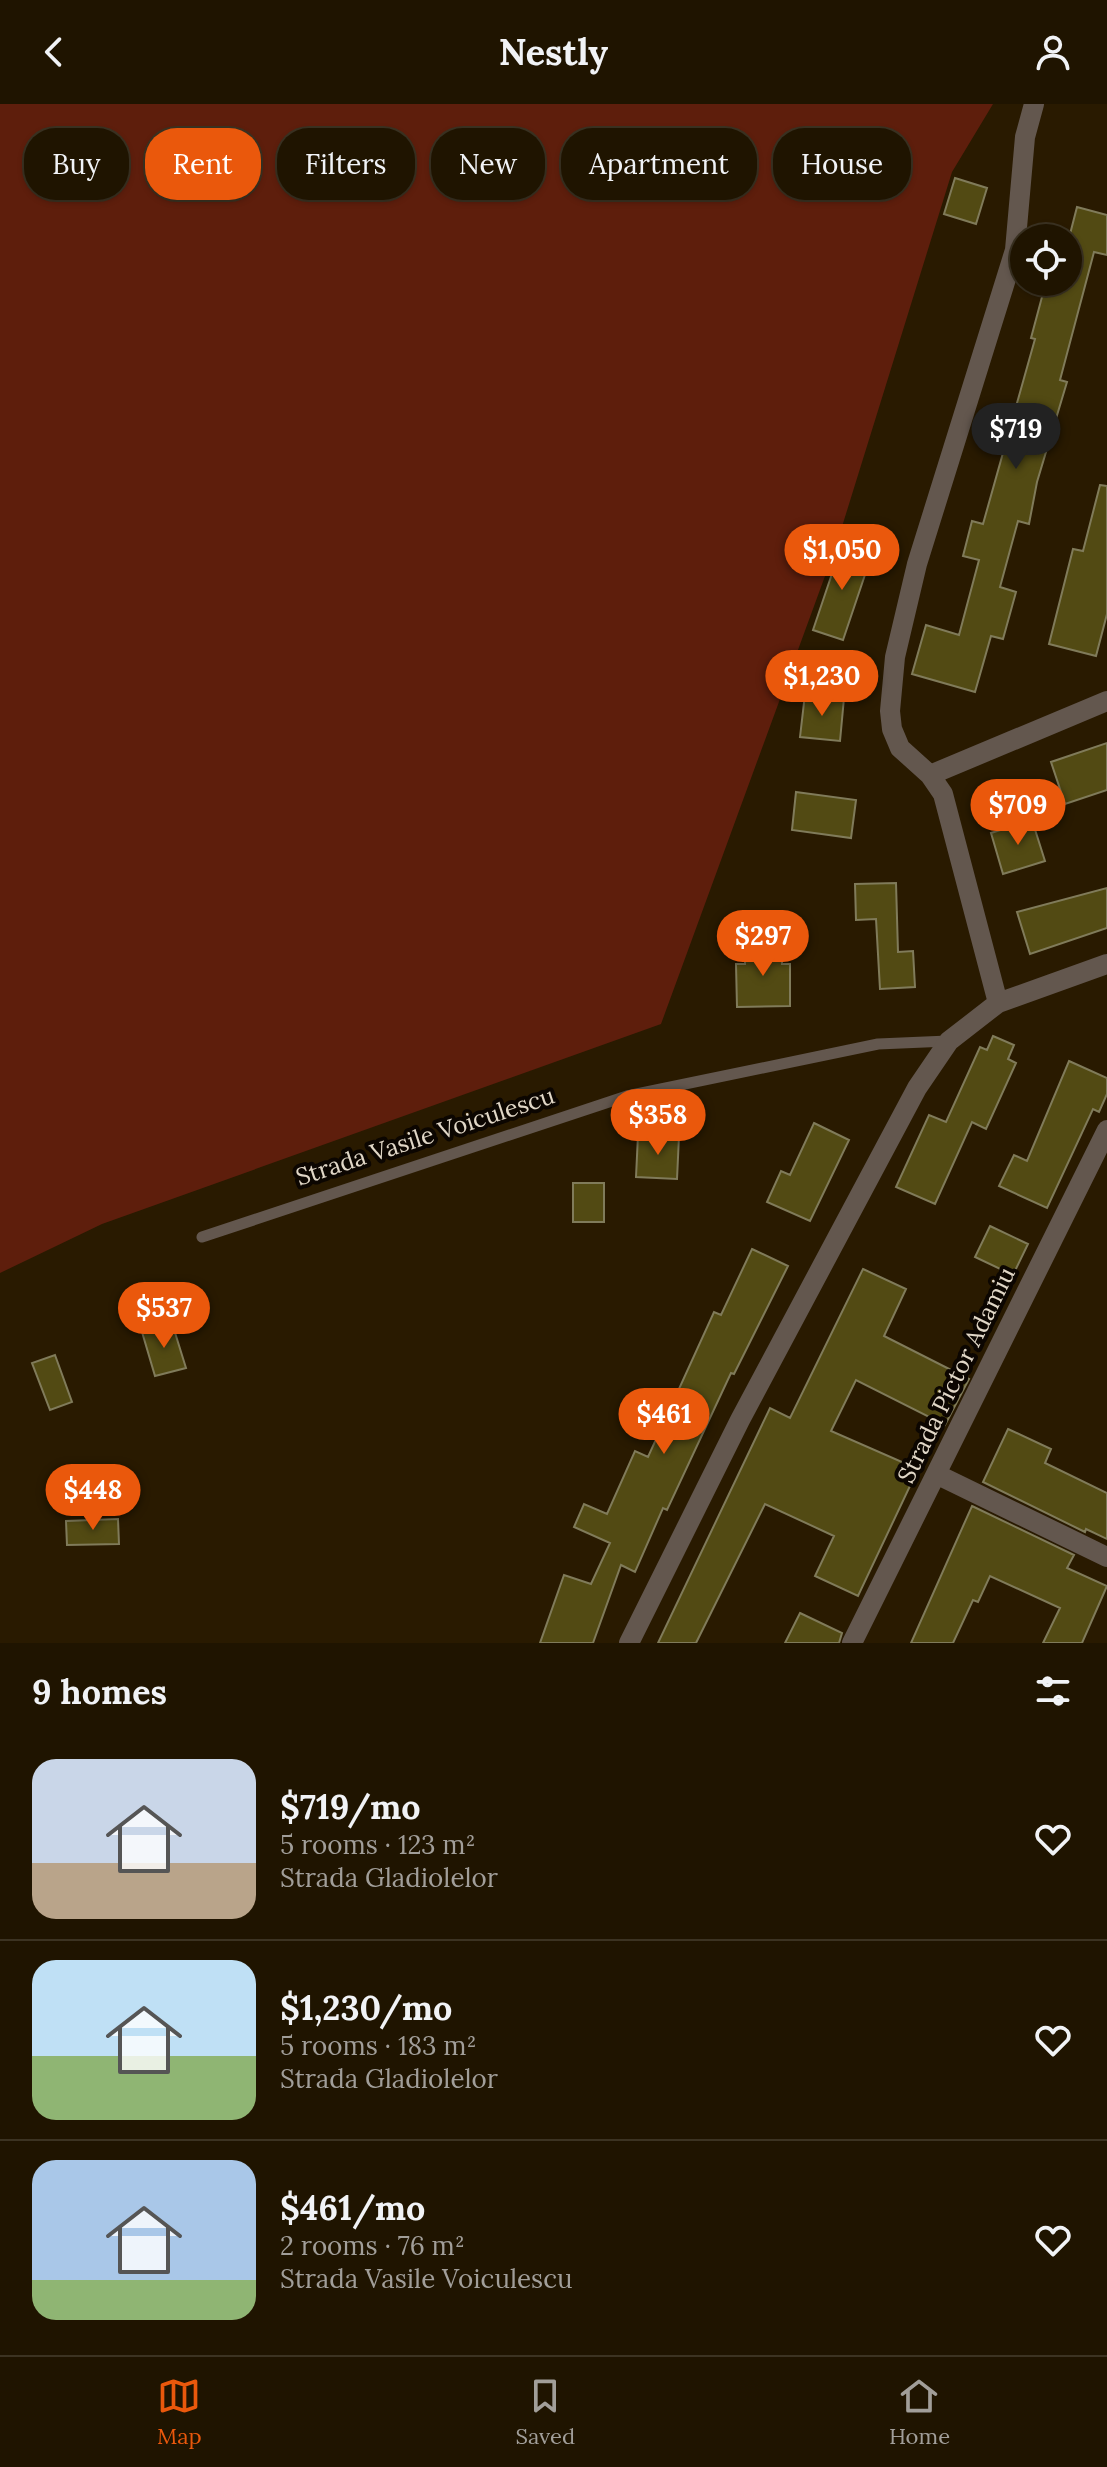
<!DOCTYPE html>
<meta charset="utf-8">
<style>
:root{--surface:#1f1400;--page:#271d0a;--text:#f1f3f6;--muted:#a19e99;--line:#3c3322;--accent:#ea580c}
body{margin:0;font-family:Lora,serif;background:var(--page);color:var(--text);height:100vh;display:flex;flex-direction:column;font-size:30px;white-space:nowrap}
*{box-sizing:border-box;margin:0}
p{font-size:26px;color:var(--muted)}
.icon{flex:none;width:44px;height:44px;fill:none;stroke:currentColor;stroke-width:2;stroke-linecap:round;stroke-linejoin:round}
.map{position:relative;height:1539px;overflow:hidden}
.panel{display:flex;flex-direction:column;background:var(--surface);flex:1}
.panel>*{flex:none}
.hud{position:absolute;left:24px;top:24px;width:1060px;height:72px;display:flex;gap:16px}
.tools{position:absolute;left:1010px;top:120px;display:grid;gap:16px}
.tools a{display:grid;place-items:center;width:72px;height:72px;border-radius:50%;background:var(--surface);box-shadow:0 2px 6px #0004,0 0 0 2px var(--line);font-size:40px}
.price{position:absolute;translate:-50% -68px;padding:0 18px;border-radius:28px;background:var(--accent);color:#fff;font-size:26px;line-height:52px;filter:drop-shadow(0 2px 4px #0008)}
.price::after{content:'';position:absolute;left:50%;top:48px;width:24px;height:18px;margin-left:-12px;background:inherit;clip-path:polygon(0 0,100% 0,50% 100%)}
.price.current{background:#222;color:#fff}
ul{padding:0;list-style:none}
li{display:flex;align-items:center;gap:24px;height:200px;padding:0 32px}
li+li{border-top:2px solid var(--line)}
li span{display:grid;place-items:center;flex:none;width:224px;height:160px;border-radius:24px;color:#555}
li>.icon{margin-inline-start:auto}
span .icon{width:96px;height:96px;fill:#fffc;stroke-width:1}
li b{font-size:34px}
h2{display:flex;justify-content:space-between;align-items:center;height:96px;padding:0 32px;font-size:34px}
.pill{padding:0 28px;border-radius:32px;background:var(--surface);box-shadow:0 2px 6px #0004,0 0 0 2px var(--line);font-size:28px;line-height:72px}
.pill.current{background:var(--accent);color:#fff}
header{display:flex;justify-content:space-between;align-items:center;height:104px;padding:0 32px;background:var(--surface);font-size:36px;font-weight:800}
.dock{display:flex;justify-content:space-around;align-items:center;height:112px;border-top:2px solid var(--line);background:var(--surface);font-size:22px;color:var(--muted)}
.dock a{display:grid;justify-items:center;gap:4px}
.dock .current{color:var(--accent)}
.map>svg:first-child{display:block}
.green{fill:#5e1e0c}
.building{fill:#524a13;stroke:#807b5a;stroke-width:2}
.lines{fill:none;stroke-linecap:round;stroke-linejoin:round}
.lane{stroke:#63574e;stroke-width:11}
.street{stroke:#63574e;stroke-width:20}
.labels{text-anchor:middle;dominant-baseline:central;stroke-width:8;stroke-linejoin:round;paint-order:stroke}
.street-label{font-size:24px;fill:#e1d7c7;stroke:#0c0601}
</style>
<header><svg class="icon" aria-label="back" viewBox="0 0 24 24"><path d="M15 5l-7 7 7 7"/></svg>Nestly<svg class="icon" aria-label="person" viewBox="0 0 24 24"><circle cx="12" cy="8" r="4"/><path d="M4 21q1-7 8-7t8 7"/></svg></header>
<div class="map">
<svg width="1107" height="1539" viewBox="0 0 1107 1539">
<rect width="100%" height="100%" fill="#291a00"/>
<!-- green -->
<path class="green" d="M 0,0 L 993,0 L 952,68 L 836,442 L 661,920 L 102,1120 L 0,1169 Z"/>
<!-- building -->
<path class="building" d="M 955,74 L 987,84 L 976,120 L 944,110 Z
M 1077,103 L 1107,111 L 1107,151 L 1094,148 L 1060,276 L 1067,278 L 1037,378 L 1029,420 L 1018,417 L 1000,483 L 1016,488 L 1003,535 L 991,532 L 975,588 L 912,570 L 926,521 L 959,531 L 979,456 L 963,452 L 972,417 L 983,420 L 1035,235 L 1031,234 L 1046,178 L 1068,178 L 1068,138 Z
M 1100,381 L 1107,382 L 1107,510 L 1096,552 L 1049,540 L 1073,445 L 1083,447 Z
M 842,440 L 872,450 L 843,536 L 813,526 Z
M 805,590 L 844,594 L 840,637 L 800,633 Z
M 1107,639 L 1107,686 L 1065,700 L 1051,658 Z
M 796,688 L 856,696 L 851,734 L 792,726 Z
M 1032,716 L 1045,757 L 1003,770 L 991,729 Z
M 896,779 L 898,848 L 913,847 L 915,883 L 880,885 L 876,815 L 856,816 L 855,780 Z
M 1107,784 L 1107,824 L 1030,850 L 1017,808 Z
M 745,840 L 782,840 L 782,860 L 790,860 L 790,902 L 737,903 L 736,860 L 745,860 Z
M 993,932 L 1014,941 L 1008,955 L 1016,959 L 986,1025 L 972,1018 L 935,1100 L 896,1083 L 929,1011 L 946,1018 L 980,943 L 987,946 Z
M 1069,957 L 1107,974 L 1107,990 L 1099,1008 L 1093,1005 L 1047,1104 L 999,1082 L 1014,1051 L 1027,1057 Z
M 814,1019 L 849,1036 L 810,1117 L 767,1098 L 781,1067 L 790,1071 Z
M 638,1031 L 679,1032 L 677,1075 L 636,1073 Z
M 573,1079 L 604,1079 L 604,1118 L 573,1118 Z
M 990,1122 L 1028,1140 L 1013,1171 L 975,1153 Z
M 752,1145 L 788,1162 L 734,1270 L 731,1269 L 667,1406 L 663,1404 L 635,1468 L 621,1461 L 593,1539 L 540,1539 L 564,1471 L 591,1480 L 610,1439 L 574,1423 L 584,1400 L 607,1410 L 635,1347 L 648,1353 L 714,1208 L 721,1211 Z
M 863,1165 L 906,1185 L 884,1232 L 969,1275 L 945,1321 L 856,1276 L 831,1327 L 918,1365 L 858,1492 L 815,1472 L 834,1432 L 765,1400 L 696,1539 L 658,1539 L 770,1304 L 790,1314 Z
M 172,1219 L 186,1264 L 155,1272 L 142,1228 Z
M 55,1251 L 72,1298 L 50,1306 L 32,1259 Z
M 1008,1325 L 1051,1345 L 1045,1359 L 1107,1389 L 1107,1435 L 1086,1425 L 1085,1428 L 983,1378 Z
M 972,1402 L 1074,1451 L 1067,1464 L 1107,1482 L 1082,1539 L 1043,1539 L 1060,1504 L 990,1472 L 978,1498 L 973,1496 L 953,1539 L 911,1539 Z
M 118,1415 L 119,1440 L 67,1441 L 66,1417 Z
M 800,1509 L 842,1529 L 839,1539 L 785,1539 Z"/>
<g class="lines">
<!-- lane -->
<path class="lane" d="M 202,1133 L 627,992 L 878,940 L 948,937"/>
<!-- street -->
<path class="street" d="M 930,671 L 1107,597
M 998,899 L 943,690 L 930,671 L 900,644 L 892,625 L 890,607 L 895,553 L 917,460 L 1015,146 L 1025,33 L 1034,0
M 936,1370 L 1107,1453
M 629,1539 L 740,1316 L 917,984 L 949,937 L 998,899 L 1107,860
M 852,1539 L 1107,1026"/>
</g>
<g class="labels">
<!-- street labels -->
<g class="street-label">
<text transform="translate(425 1032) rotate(-18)">Strada Vasile Voiculescu</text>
<text transform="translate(956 1271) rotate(-64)">Strada Pictor Adamiu</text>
</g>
</g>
</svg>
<div class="tools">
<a><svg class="icon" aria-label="locate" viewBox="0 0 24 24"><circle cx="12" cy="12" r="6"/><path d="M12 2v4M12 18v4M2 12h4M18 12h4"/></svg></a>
</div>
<b class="price current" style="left:1016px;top:367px">$719</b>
<b class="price" style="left:842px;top:488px">$1,050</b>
<b class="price" style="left:822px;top:614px">$1,230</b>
<b class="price" style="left:1018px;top:743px">$709</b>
<b class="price" style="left:763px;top:874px">$297</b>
<b class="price" style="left:658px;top:1053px">$358</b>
<b class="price" style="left:164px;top:1246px">$537</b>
<b class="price" style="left:664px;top:1352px">$461</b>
<b class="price" style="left:93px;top:1428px">$448</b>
<div class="hud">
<a class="pill">Buy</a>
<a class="pill current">Rent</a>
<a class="pill">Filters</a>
<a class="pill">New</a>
<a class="pill">Apartment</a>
<a class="pill">House</a>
</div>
</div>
<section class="panel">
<h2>9 homes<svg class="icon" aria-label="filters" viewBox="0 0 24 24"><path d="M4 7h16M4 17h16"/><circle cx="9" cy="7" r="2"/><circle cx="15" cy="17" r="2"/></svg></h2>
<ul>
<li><span style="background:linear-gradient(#c9d6e8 65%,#b9a48a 0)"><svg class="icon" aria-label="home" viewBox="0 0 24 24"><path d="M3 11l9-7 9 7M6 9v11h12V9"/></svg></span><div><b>$719/mo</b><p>5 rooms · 123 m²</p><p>Strada Gladiolelor</p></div><svg class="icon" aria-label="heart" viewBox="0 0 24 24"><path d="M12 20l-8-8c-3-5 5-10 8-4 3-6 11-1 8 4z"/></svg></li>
<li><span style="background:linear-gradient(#bfe0f5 60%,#8fb573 0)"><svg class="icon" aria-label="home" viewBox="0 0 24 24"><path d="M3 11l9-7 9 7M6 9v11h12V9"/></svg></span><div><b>$1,230/mo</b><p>5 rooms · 183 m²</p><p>Strada Gladiolelor</p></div><svg class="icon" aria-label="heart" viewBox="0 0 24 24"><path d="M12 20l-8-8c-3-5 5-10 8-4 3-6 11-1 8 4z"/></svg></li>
<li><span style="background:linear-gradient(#a9c7e8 75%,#8fb573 0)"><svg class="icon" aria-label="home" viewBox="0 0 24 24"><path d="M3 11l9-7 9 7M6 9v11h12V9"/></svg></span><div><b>$461/mo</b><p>2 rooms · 76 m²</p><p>Strada Vasile Voiculescu</p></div><svg class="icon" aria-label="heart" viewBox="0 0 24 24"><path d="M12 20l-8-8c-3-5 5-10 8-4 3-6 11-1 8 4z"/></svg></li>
</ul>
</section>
<nav class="dock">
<a class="current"><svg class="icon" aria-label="map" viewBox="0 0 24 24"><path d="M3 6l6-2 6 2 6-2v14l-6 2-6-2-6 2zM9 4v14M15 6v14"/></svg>Map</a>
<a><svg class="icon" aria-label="saved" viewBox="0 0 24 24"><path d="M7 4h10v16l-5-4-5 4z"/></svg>Saved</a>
<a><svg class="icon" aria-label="home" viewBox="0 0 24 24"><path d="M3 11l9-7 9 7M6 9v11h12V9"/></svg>Home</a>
</nav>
